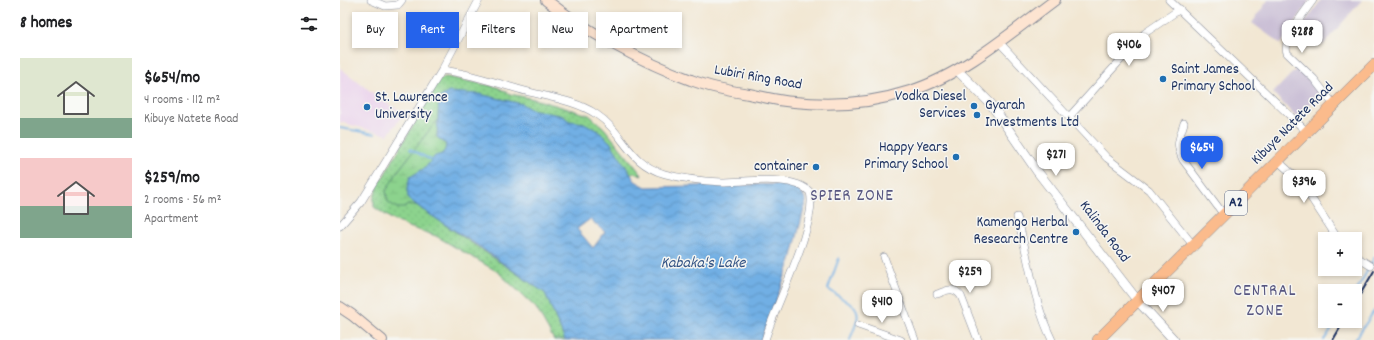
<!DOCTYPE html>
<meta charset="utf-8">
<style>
:root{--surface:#fff;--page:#f6f6f6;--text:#202124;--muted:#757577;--accent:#2563eb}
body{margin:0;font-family:Dekko,sans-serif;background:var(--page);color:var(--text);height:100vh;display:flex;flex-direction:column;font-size:15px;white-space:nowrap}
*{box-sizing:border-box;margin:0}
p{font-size:13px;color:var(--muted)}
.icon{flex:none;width:22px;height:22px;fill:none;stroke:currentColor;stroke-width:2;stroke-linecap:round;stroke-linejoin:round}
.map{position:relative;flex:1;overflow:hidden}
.sheet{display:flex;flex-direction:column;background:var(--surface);width:340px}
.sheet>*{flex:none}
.hud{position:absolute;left:12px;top:12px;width:380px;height:36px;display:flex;gap:8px}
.tools{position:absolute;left:978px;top:232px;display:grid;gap:8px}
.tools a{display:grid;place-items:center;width:44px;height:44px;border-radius:0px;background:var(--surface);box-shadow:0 2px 6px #0003;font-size:20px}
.price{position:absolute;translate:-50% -34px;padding:0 9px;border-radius:8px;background:#fff;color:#222;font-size:13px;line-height:26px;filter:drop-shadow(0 1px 2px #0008)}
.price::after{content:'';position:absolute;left:50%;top:24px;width:12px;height:9px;margin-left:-6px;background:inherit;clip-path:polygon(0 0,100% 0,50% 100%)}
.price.active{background:var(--accent);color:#fff}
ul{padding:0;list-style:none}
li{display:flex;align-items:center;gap:12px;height:100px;padding:0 20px}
li span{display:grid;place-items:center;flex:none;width:112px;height:80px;border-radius:0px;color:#555}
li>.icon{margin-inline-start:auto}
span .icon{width:48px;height:48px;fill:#fffc;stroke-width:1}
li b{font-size:17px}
h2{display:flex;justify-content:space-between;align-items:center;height:48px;padding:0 20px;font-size:17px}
.chip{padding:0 14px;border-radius:0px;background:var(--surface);box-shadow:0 2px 6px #0003;font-size:14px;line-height:36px}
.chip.active{background:var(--accent);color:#fff}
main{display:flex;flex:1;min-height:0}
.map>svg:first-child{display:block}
.built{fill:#ead1ec}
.industrial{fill:#cabfd6}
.grass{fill:url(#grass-dots);stroke:#548176}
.wetland{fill:url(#wetland-marsh);stroke:#548176}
.water{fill:url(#water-waves);stroke:#466fa1;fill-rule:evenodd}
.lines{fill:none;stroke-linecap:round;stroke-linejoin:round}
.stream{stroke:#71afe4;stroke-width:2}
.minor-casing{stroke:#868b98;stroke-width:8}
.tertiary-casing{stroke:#868b98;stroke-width:10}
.secondary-casing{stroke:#868b98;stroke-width:12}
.primary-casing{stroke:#868b98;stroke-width:12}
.minor{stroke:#fff;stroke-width:7}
.tertiary{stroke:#fff;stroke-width:9}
.secondary{stroke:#fde4d1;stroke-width:10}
.primary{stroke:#fbbb8c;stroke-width:11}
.rail{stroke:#1b2f5e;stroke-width:2}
.poi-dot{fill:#1f6fb2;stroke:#f6f6f2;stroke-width:1.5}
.labels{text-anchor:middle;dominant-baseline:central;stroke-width:3;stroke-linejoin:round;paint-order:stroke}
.shield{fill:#f6f6f2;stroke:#5d6b8a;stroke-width:1}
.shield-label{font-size:14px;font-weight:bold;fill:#1b2f5e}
.poi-label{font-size:15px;fill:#1b2f5e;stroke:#f6f6f2;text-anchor:end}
.street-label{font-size:15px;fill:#1b2f5e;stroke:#f6f6f2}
.water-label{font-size:16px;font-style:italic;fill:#355586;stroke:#f6f6f2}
.quarter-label{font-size:17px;letter-spacing:1px;fill:#585781;stroke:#f6f6f2}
</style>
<main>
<section class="sheet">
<h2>8 homes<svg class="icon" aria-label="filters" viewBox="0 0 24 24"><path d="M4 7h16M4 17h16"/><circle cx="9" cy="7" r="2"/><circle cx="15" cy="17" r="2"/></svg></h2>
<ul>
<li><span style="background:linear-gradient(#dfe7d0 75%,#7fa58c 0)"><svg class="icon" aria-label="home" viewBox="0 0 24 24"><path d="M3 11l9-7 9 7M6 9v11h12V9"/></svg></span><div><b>$654/mo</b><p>4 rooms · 112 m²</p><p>Kibuye Natete Road</p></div></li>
<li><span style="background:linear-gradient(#f6c9c9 60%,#7fa58c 0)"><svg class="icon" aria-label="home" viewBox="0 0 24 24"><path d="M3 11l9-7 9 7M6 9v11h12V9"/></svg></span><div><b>$259/mo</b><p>2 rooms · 56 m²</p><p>Apartment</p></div></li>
</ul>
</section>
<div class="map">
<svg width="1034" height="340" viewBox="0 0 1034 340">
<defs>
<pattern id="grass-dots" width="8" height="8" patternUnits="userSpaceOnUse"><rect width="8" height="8" fill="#8cd38d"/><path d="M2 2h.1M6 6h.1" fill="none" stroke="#78b57c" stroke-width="1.8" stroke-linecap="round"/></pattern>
<pattern id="wetland-marsh" width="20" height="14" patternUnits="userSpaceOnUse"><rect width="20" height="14" fill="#8cd38d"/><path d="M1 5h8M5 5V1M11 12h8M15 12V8" fill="none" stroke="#78b57c"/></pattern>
<pattern id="water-waves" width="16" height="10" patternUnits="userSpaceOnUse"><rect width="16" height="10" fill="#71afe4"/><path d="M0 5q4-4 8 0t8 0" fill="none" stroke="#5c8fbc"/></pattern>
</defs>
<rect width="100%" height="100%" fill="#f6f6f2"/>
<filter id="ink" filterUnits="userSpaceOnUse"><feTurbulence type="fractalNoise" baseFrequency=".025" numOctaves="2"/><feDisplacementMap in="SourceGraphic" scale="8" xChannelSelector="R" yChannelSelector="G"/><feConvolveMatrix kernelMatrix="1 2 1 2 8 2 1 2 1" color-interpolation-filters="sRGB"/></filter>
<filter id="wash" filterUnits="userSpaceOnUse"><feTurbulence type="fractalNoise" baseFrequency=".012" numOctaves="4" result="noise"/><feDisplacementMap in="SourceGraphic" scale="16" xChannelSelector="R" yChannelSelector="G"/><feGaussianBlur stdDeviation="0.9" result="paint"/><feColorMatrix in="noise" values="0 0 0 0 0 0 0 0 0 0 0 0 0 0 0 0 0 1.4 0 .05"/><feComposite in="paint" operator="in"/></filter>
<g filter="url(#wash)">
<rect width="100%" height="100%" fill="#f2e7d3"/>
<!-- built -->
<path class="built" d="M 0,68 L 45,102 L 64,113 L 48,135 L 0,122 Z"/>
<!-- industrial -->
<path class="industrial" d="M 928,0 L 970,0 L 941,44 L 912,23 Z
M 981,0 L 1022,0 L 983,45 L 961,28 Z
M 958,67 L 982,92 L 956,117 L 933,93 Z"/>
<!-- grass -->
<path class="grass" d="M 106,77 L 157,87 L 170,94 L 194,99 L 249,115 L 264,128 L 302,175 L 293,173 L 291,175 L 244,123 L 229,121 L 223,116 L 190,109 L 182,104 L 139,94 L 99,98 L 98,119 L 58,171 L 67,205 L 76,205 L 205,293 L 225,340 L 214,340 L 196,308 L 158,272 L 96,236 L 66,226 L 50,218 L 34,207 L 34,197 L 39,184 L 100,79 Z"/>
<!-- wetland -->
<path class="wetland" d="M 98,119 L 97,137 L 106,144 L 106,150 L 85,168 L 70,177 C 66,191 65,195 76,205 L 67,205 L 65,208 L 57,208 L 48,202 L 46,191 L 58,171 Z"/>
<!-- water -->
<path class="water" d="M 109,92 L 139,94 L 182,104 L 190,109 L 223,116 L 229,121 L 244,123 L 257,130 L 270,142 L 295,181 L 306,187 L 453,184 L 463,195 L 466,201 L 451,260 L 421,340 L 225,340 L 205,293 L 137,245 L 83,210 L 68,198 L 67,189 L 70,177 L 85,168 L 95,156 L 102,154 L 105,150 L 106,144 L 97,137 L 99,98 ZM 250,219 L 265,232 L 253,248 L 237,229 Z"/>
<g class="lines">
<!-- stream -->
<path class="stream" d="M 0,128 L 35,134
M 70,149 L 91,160
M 499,258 L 488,289 L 515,307 C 522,317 513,329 510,340
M 1015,294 L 1034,258
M 984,340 L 997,321
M 1015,340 L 1034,311"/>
</g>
</g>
<g filter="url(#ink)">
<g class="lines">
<!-- minor casing -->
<g class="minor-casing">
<path id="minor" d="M 31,0 L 45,6 L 58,5 L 62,0
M 829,0 L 966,131
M 973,0 C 965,12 942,38 947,53 L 974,79 L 994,105
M 659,42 L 767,158 L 809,190 L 853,245
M 102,70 C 128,73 153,82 178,89 C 204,97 233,99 256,114 C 285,133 287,163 325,174 C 343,179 364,181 382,182 C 407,182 452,174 470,192 C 478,224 435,305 425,340
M 729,117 L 805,33 L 840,9
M 844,123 C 839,140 835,144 843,160 L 884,215
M 938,161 L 960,181 L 998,239
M 677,217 C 689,257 693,302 712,340
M 0,226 L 21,202 L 102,70 L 139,0
M 1015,256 L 1031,266
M 544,257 L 575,340
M 597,294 C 608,290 613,286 621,296 L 638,340
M 518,325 L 561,340"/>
</g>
<!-- tertiary casing -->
<g class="tertiary-casing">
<path id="tertiary" d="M 617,70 L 651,104 L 697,171 L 797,300 L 834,340"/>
</g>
<!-- secondary casing -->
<g class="secondary-casing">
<path id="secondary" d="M 206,0 C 245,31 304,63 351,80 C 369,87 390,91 409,94 C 424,97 439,101 454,102 C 492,106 533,103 570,91 C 622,75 672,32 715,0
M 0,307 L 12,315 L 42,340"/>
</g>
<!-- primary casing -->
<g class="primary-casing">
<path id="primary" d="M 758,340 L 1034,65"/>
</g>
<!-- minor -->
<use href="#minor" class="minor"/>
<!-- tertiary -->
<use href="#tertiary" class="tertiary"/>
<!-- secondary -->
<use href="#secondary" class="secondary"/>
<!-- primary -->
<use href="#primary" class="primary"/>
<!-- rail -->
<path class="rail" d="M 1015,303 L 1034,271
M 993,340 L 1004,321"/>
</g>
</g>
<!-- markers -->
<g class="poi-dot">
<circle cx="823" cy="79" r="4"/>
<circle cx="634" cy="106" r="4"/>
<circle cx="27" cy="107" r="4"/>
<circle cx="637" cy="115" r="4"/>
<circle cx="616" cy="157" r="4"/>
<circle cx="476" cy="167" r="4"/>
<circle cx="736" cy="232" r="4"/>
</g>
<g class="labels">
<!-- shield labels -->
<rect class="shield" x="885" y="191" width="22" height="24" rx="3"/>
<g class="shield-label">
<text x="896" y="203">A2</text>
</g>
<!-- poi labels -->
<g class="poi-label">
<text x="831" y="70" text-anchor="start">Saint James<tspan x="831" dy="17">Primary School</tspan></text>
<text x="626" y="97">Vodka Diesel<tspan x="626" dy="17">Services</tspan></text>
<text x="35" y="98" text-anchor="start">St. Lawrence<tspan x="35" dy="17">University</tspan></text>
<text x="645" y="106" text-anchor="start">Gyarah<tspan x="645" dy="17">Investments Ltd</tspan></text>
<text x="608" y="148">Happy Years<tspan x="608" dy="17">Primary School</tspan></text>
<text x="468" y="167">container</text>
<text x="728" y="223">Kamengo Herbal<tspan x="728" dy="17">Research Centre</tspan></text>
</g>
<!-- street labels -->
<g class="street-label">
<text transform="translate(418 78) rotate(10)">Lubiri Ring Road</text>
<text transform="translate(953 124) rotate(-45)">Kibuye Natete Road</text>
<text transform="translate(764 232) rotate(53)">Kalinda Road</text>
</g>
<!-- water labels -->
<g class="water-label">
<text x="363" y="263">Kabaka's Lake</text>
</g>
<!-- quarter labels -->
<g class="quarter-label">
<text x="512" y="197">SPIER ZONE</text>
<text x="925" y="292">CENTRAL<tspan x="925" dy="20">ZONE</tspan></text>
</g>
</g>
</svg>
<div class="tools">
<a>+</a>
<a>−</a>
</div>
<b class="price" style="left:962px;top:54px">$288</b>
<b class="price" style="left:789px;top:67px">$406</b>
<b class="price active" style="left:862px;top:170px">$654</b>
<b class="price" style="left:716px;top:177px">$271</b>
<b class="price" style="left:964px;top:204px">$396</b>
<b class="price" style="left:630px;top:294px">$259</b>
<b class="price" style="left:823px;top:313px">$407</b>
<b class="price" style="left:542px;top:324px">$410</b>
<div class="hud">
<a class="chip">Buy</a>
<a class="chip active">Rent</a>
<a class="chip">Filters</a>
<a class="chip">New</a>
<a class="chip">Apartment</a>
</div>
</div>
</main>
